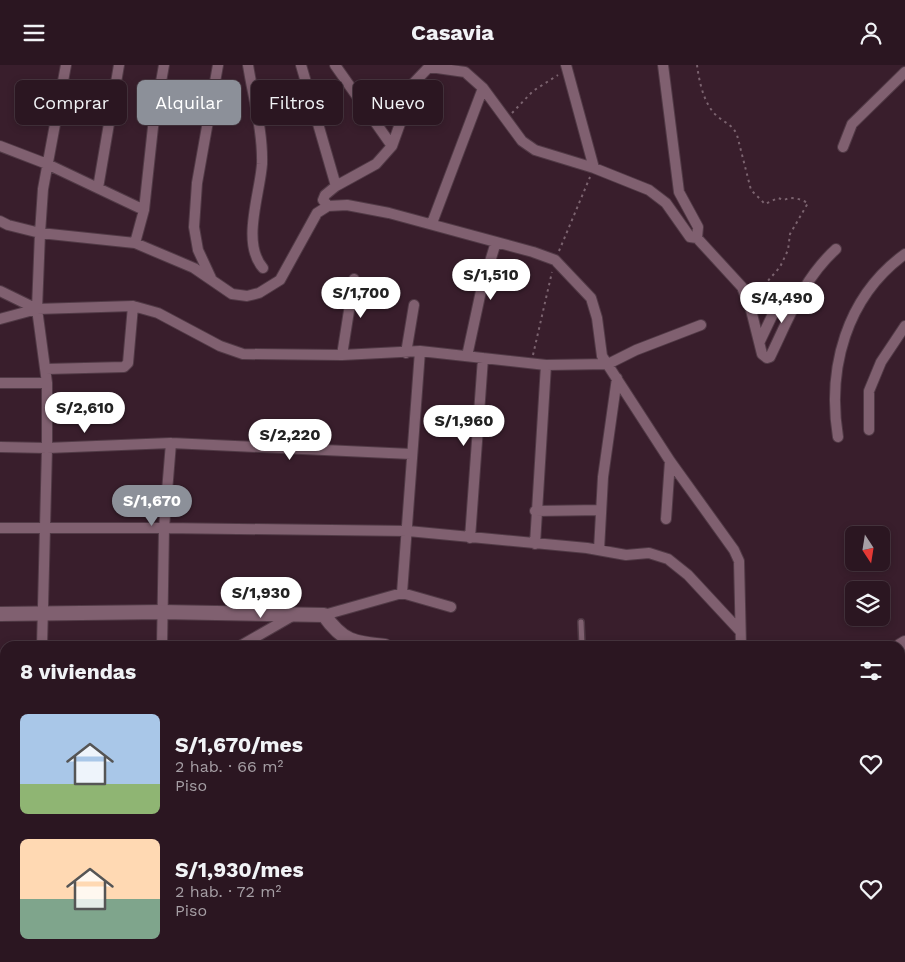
<!DOCTYPE html>
<html lang="es">
<meta charset="utf-8">
<style>
:root{--surface:#2b1621;--page:#331f2a;--text:#f1f3f6;--muted:#a69fa5;--line:#47353f;--accent:#8c9099}
body{margin:0;font-family:"Work Sans",sans-serif;background:var(--page);color:var(--text);height:100vh;display:flex;flex-direction:column;font-size:19px;white-space:nowrap}
*{box-sizing:border-box;margin:0}
p{font-size:16px;color:var(--muted)}
.icon{flex:none;width:28px;height:28px;fill:none;stroke:currentColor;stroke-width:2;stroke-linecap:round;stroke-linejoin:round}
.map{position:relative;flex:1;overflow:hidden}
.side{position:absolute;left:0px;top:576px;width:905px;height:321px;display:flex;flex-direction:column;background:var(--surface);border-radius:15px 15px 0 0;box-shadow:0 2px 8px #0003,0 0 0 1px var(--line)}
.side>*{flex:none}
.guide{position:absolute;left:15px;top:15px;width:500px;height:45px;display:flex;gap:10px}
.needle{width:32px;rotate:168deg}
.buttons{position:absolute;left:845px;top:461px;display:grid;gap:10px}
.buttons a{display:grid;place-items:center;width:45px;height:45px;border-radius:8px;background:var(--surface);box-shadow:0 2px 8px #0003,0 0 0 1px var(--line);font-size:25px}
.price{position:absolute;translate:-50% -42px;padding:0 11px;border-radius:18px;background:#fff;color:#222;font-size:16px;line-height:32px;filter:drop-shadow(0 1px 2px #0008)}
.price::after{content:'';position:absolute;left:50%;top:30px;width:15px;height:11px;margin-left:-8px;background:inherit;clip-path:polygon(0 0,100% 0,50% 100%)}
.price.on{background:var(--accent);color:#fff}
ul{padding:0;list-style:none}
li{display:flex;align-items:center;gap:15px;height:125px;padding:0 20px}
li span{display:grid;place-items:center;flex:none;width:140px;height:100px;border-radius:8px;color:#555}
li>.icon{margin-inline-start:auto}
span .icon{width:60px;height:60px;fill:#fffc;stroke-width:1}
li b{font-size:21px}
h2{display:flex;justify-content:space-between;align-items:center;height:60px;padding:0 20px;font-size:21px}
.pill{padding:0 18px;border-radius:8px;background:var(--surface);box-shadow:0 2px 8px #0003,0 0 0 1px var(--line);font-size:18px;line-height:45px}
.pill.on{background:var(--accent);color:#fff}
header{display:flex;justify-content:space-between;align-items:center;height:65px;padding:0 20px;background:var(--surface);font-size:22px;font-weight:700}
.map>svg:first-child{display:block}
.lines{fill:none;stroke-linecap:round;stroke-linejoin:round}
.lane-casing{stroke:#513a46;stroke-width:8}
.street-casing{stroke:#513a46;stroke-width:12}
.secondary-casing{stroke:#513a46;stroke-width:16}
.path{stroke:#7b636f;stroke-width:2;stroke-dasharray:2.5 4;stroke-linecap:butt}
.lane{stroke:#806070;stroke-width:5}
.street{stroke:#806070;stroke-width:10}
.secondary{stroke:#806070;stroke-width:14}
</style>
<header><svg class="icon" aria-label="menu" viewBox="0 0 24 24"><path d="M4 6h16M4 12h16M4 18h16"/></svg>Casavia<svg class="icon" aria-label="person" viewBox="0 0 24 24"><circle cx="12" cy="8" r="4"/><path d="M4 21q1-7 8-7t8 7"/></svg></header>
<div class="map">
<svg width="905" height="897" viewBox="0 0 905 897">
<rect width="100%" height="100%" fill="#391e2c"/>
<g class="lines">
<!-- lane casing -->
<g class="lane-casing">
<path id="lane" d="M 581,557 L 582,581"/>
</g>
<!-- street casing -->
<g class="street-casing">
<path id="street" d="M 248,0 C 253,32 263,66 262,99 C 260,129 241,178 263,203
M 301,0 L 336,121
M 335,0 L 392,81
M 566,0 L 594,103
M 663,0 L 679,127 L 698,162 L 697,173 L 690,172 L 666,138 L 649,125 L 594,103 L 535,85 L 522,76 L 483,23 L 465,7 L 437,3 L 428,3 L 407,25 L 401,56 L 392,81 L 376,99 L 336,121 L 325,130 L 323,135 L 328,141 L 347,140 L 389,148 L 533,187 L 555,195 L 591,233 L 597,253 L 602,291 L 670,396 L 734,485 L 739,496 L 741,581
M 0,81 L 47,99 L 144,145
M 843,82 L 852,59 L 905,7
M 98,123 L 119,0
M 0,156 L 8,160 L 40,168 L 135,178 L 194,203 L 232,229 L 247,231 L 259,228 L 280,215 L 317,148 L 328,141
M 432,158 L 483,23
M 697,173 L 742,222 L 751,245 L 762,289 L 767,293 L 770,292 C 789,253 803,214 836,184
M 135,178 L 144,145 L 153,62 L 164,0
M 211,213 L 198,185 L 194,162 L 197,118 L 218,0
M 0,226 L 37,244
M 0,254 L 37,244 L 133,241 L 158,248 L 220,281 L 243,289 L 342,290 L 420,286 L 546,300 L 608,299 L 636,285 L 701,260
M 760,276 L 781,232
M 406,288 L 414,240
M 342,290 L 354,214
M 467,291 L 481,226 L 496,177
M 46,304 L 124,302 L 128,298 L 133,241
M 0,318 L 47,318
M 869,365 L 869,326 L 881,297 L 905,261
M 838,372 C 827,303 846,232 905,189
M 0,382 L 47,383 L 171,378 L 411,389
M 535,446 L 601,445
M 666,454 L 670,396
M 0,463 L 164,463 L 408,466 L 587,483 L 626,490 L 649,488 L 668,494 L 688,510 L 740,566
M 470,473 L 483,293
M 535,479 L 546,300
M 599,485 L 603,412 L 617,313
M 402,528 L 451,542
M 324,550 L 402,528 L 420,286
M 42,581 L 47,383 L 47,318 L 37,244 L 40,168 L 43,124 L 66,0
M 162,581 L 164,463 L 171,378
M 240,581 L 294,550
M 0,627 L 5,627
M 0,705 L 5,704
M 520,897 L 520,892"/>
</g>
<!-- secondary casing -->
<g class="secondary-casing">
<path id="secondary" d="M 0,549 L 162,547 L 324,550 C 343,577 354,578 385,581
M 900,581 L 905,578"/>
</g>
<!-- path -->
<path class="path" d="M 697,0 C 699,16 704,40 717,51 C 725,58 733,60 737,70 L 751,125 L 765,139 L 778,133 L 784,135 C 792,131 800,134 808,138 L 790,169 L 788,185 L 780,202 L 766,218 L 751,221
M 512,48 L 533,26 L 558,10
M 559,186 L 590,112
M 533,290 L 552,207"/>
<!-- lane -->
<use href="#lane" class="lane"/>
<!-- street -->
<use href="#street" class="street"/>
<!-- secondary -->
<use href="#secondary" class="secondary"/>
</g>
</svg>
<div class="buttons">
<a><svg class="needle" viewBox="-14 -14 28 28"><path d="M0-13l5 13h-10z" fill="#e53935"/><path d="M0 13l5-13h-10z" fill="#a69fa5"/></svg></a>
<a><svg class="icon" aria-label="layers" viewBox="0 0 24 24"><path d="M12 4l9 5-9 5-9-5zM3 14l9 5 9-5"/></svg></a>
</div>
<b class="price" style="left:491px;top:236px">S/1,510</b>
<b class="price" style="left:361px;top:254px">S/1,700</b>
<b class="price" style="left:782px;top:259px">S/4,490</b>
<b class="price" style="left:85px;top:369px">S/2,610</b>
<b class="price" style="left:464px;top:382px">S/1,960</b>
<b class="price" style="left:290px;top:396px">S/2,220</b>
<b class="price on" style="left:152px;top:462px">S/1,670</b>
<b class="price" style="left:261px;top:554px">S/1,930</b>
<div class="guide">
<a class="pill">Comprar</a>
<a class="pill on">Alquilar</a>
<a class="pill">Filtros</a>
<a class="pill">Nuevo</a>
</div>
<section class="side">
<h2>8 viviendas<svg class="icon" aria-label="filters" viewBox="0 0 24 24"><path d="M4 7h16M4 17h16"/><circle cx="9" cy="7" r="2"/><circle cx="15" cy="17" r="2"/></svg></h2>
<ul>
<li><span style="background:linear-gradient(#a9c7e8 70%,#8fb573 0)"><svg class="icon" aria-label="home" viewBox="0 0 24 24"><path d="M3 11l9-7 9 7M6 9v11h12V9"/></svg></span><div><b>S/1,670/mes</b><p>2 hab. · 66 m²</p><p>Piso</p></div><svg class="icon" aria-label="heart" viewBox="0 0 24 24"><path d="M12 20l-8-8c-3-5 5-10 8-4 3-6 11-1 8 4z"/></svg></li>
<li><span style="background:linear-gradient(#ffd9b3 60%,#7fa58c 0)"><svg class="icon" aria-label="home" viewBox="0 0 24 24"><path d="M3 11l9-7 9 7M6 9v11h12V9"/></svg></span><div><b>S/1,930/mes</b><p>2 hab. · 72 m²</p><p>Piso</p></div><svg class="icon" aria-label="heart" viewBox="0 0 24 24"><path d="M12 20l-8-8c-3-5 5-10 8-4 3-6 11-1 8 4z"/></svg></li>
</ul>
</section>
</div>
